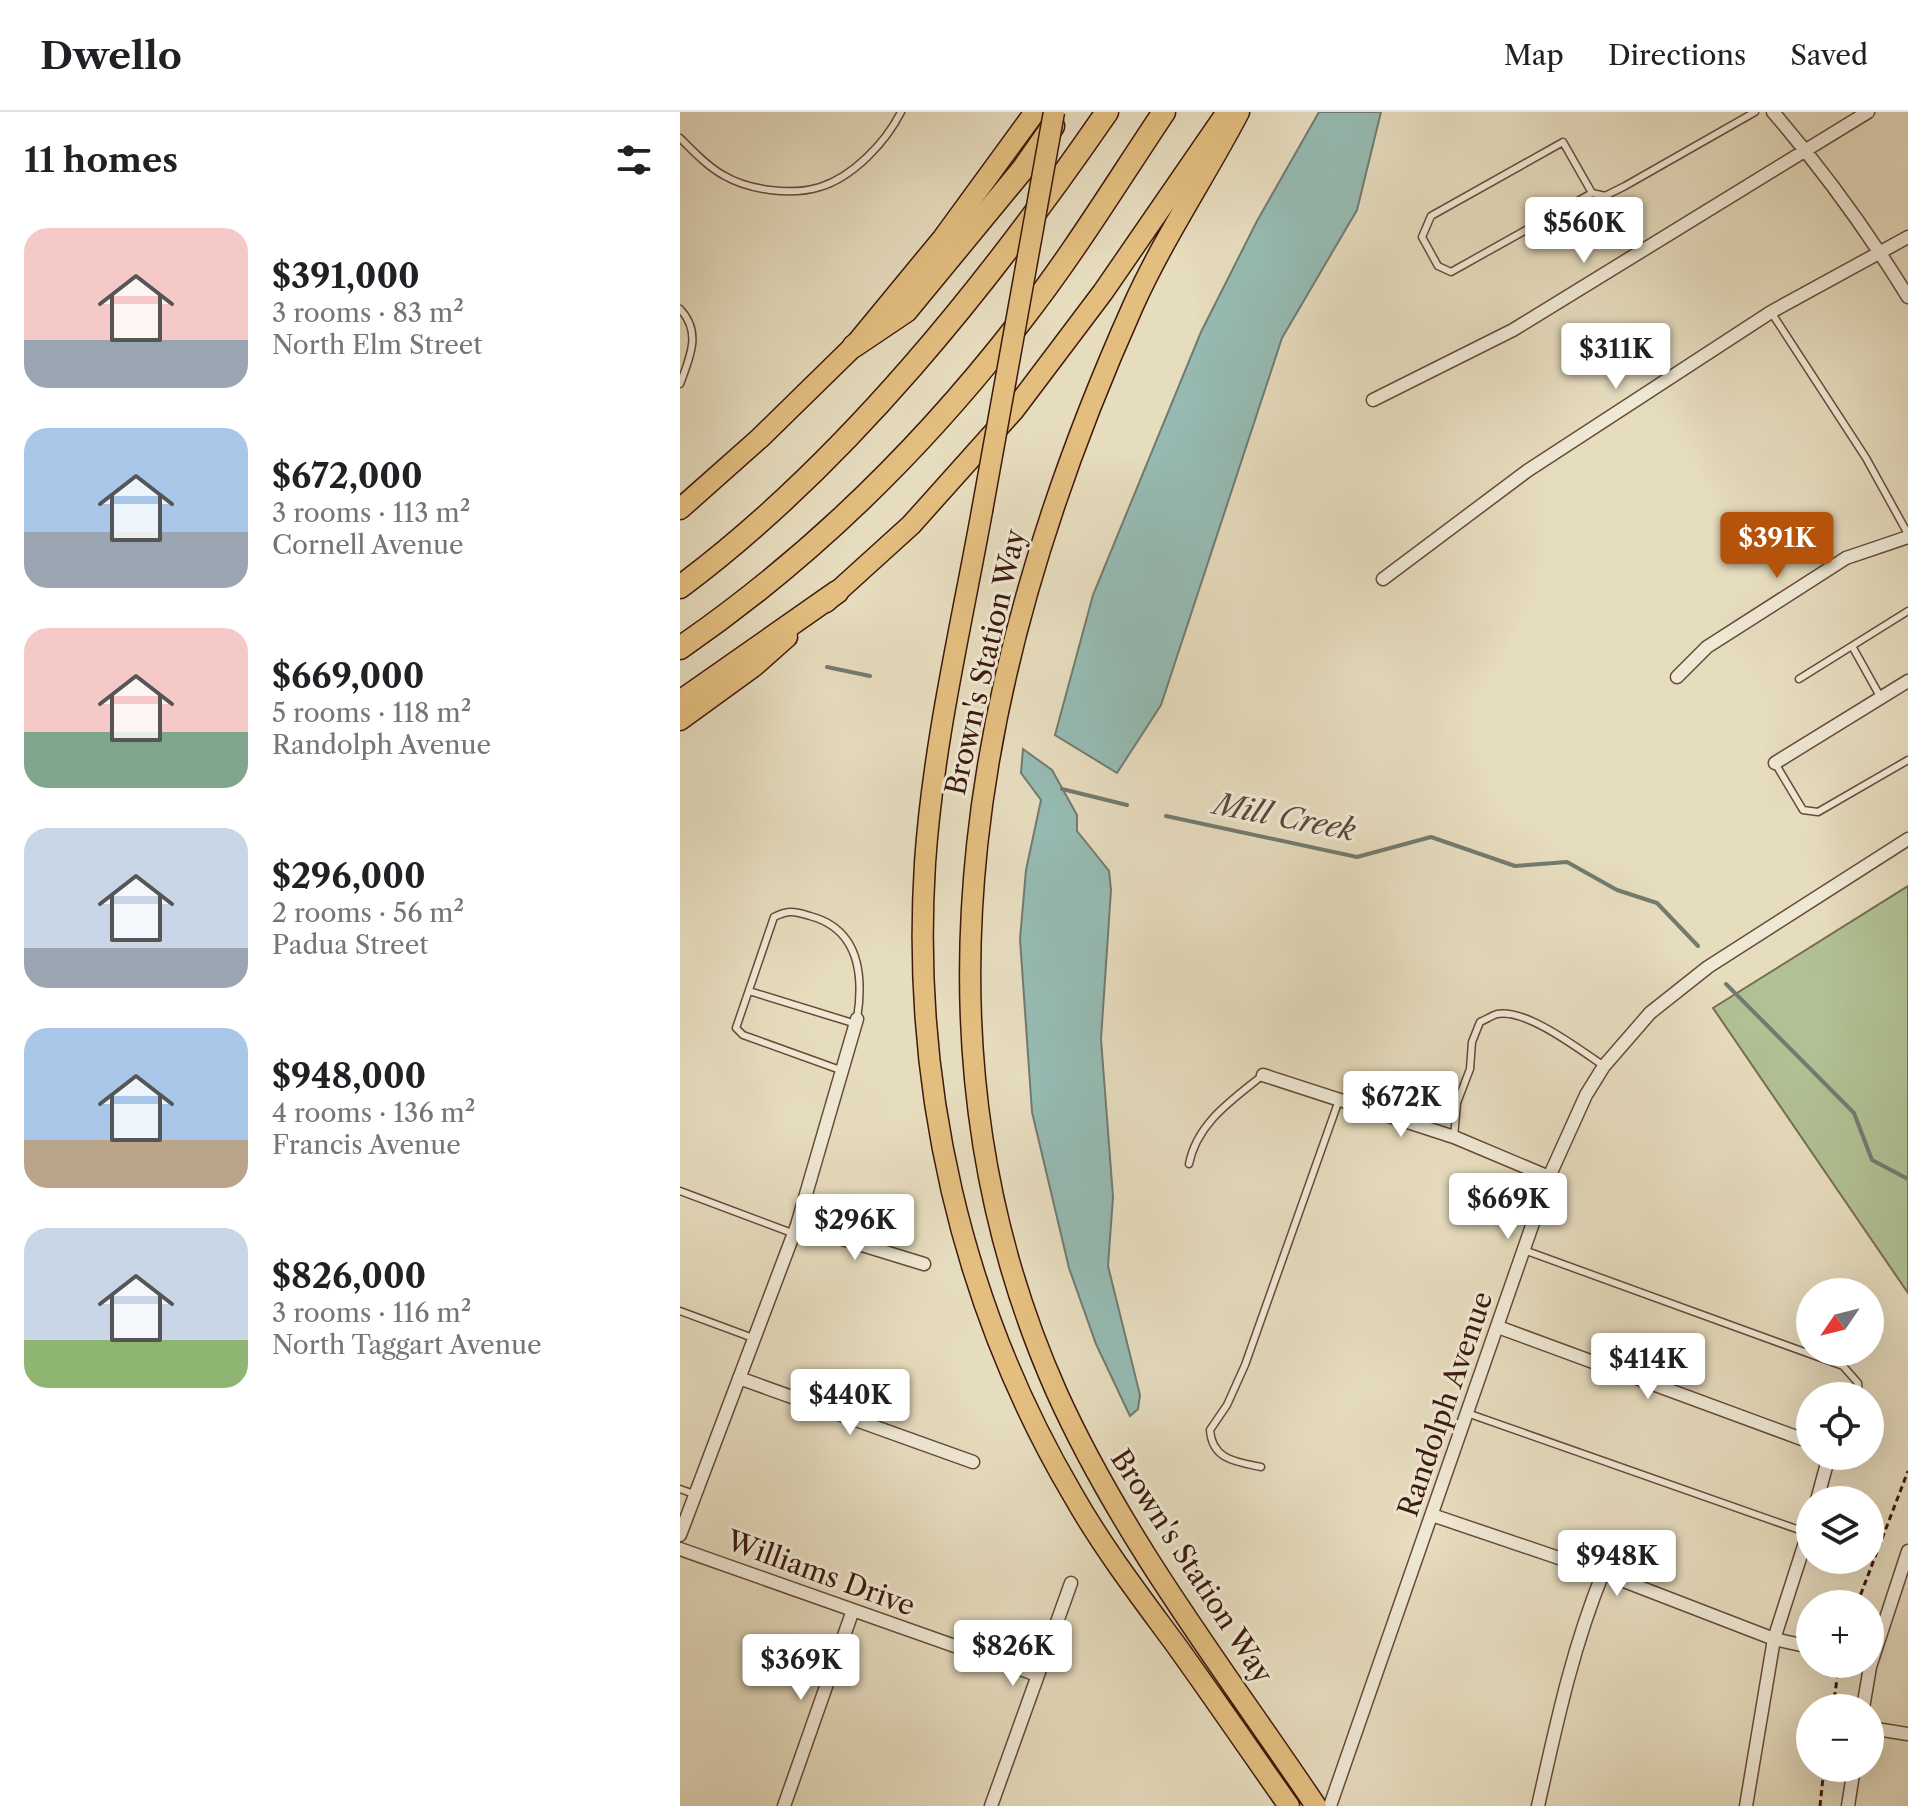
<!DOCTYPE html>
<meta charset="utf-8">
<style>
:root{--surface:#fff;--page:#f6f6f6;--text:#202124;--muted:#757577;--line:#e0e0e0;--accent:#b45309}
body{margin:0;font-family:"Libre Caslon Text",serif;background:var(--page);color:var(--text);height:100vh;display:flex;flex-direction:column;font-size:30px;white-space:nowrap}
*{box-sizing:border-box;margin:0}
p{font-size:26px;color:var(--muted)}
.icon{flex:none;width:44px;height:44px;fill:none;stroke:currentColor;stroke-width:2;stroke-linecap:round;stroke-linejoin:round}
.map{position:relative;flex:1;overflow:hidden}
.drawer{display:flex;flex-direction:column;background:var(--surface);width:680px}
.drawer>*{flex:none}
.needle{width:52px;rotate:235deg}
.fabs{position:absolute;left:1116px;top:1166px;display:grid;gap:16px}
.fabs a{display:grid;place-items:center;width:88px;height:88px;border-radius:50%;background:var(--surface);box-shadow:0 8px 32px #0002;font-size:40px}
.price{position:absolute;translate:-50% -68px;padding:0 18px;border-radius:8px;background:#fff;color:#222;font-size:26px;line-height:52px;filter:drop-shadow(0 2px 4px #0008)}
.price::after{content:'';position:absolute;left:50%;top:48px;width:24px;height:18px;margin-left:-12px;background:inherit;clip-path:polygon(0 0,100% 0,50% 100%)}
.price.selected{background:var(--accent);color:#fff}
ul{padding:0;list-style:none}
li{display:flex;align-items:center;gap:24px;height:200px;padding:0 24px}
li span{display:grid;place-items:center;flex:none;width:224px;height:160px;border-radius:24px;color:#555}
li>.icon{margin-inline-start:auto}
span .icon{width:96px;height:96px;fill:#fffc;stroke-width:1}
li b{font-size:34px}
h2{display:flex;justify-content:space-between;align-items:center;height:96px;padding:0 24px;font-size:34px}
header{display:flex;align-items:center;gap:48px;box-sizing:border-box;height:112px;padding:0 40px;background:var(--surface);border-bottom:2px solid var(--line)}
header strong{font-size:38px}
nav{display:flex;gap:44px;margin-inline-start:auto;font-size:28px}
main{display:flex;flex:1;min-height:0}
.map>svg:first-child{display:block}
.green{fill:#b1c194;stroke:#776e50;stroke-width:2}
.water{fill:#96bbb3;stroke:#727b70;stroke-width:2}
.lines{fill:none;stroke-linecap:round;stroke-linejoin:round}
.stream{stroke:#727b70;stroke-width:4}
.lane-casing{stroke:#674a38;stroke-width:9}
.street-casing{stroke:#674a38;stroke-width:15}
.primary-casing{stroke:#3d1a0c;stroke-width:23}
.highway-casing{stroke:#3d1a0c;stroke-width:25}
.path{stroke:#3d1a0c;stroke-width:3;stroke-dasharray:6 4;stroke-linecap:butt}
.lane{stroke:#efe8d5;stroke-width:6}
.street{stroke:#efe8d5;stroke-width:12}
.primary{stroke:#e3be7f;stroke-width:20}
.highway{stroke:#e3be7f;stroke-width:22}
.primary-bridge-casing{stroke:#3d1a0c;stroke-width:23;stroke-linecap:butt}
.primary-bridge{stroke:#e3be7f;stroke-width:20}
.labels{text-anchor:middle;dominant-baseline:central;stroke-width:6;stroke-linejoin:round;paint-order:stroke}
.street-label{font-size:28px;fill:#3d1a0c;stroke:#efe8d5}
.water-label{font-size:30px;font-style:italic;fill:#584a3e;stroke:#efe8d5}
</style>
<header>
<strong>Dwello</strong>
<nav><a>Map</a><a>Directions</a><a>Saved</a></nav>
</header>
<main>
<section class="drawer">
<h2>11 homes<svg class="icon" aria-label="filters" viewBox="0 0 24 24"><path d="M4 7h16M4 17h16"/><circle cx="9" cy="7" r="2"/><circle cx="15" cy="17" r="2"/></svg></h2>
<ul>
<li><span style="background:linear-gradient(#f6c9c9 70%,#9aa5b1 0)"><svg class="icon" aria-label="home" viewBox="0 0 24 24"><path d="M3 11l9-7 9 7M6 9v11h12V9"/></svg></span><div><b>$391,000</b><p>3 rooms · 83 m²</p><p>North Elm Street</p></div></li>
<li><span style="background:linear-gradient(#a9c7e8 65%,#9aa5b1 0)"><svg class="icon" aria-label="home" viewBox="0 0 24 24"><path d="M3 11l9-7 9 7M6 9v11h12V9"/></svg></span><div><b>$672,000</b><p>3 rooms · 113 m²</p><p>Cornell Avenue</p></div></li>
<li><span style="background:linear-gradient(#f6c9c9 65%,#7fa58c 0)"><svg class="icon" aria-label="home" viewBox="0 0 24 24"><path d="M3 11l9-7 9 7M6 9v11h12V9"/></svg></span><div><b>$669,000</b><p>5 rooms · 118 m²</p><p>Randolph Avenue</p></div></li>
<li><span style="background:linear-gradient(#c9d6e8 75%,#9aa5b1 0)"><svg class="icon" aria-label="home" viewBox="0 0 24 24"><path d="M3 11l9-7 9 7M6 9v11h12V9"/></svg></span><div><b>$296,000</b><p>2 rooms · 56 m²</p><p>Padua Street</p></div></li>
<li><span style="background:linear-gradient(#a9c7e8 70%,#b9a48a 0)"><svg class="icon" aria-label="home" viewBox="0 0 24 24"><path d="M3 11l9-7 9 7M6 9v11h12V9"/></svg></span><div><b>$948,000</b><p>4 rooms · 136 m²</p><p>Francis Avenue</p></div></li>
<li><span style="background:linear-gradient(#c9d6e8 70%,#8fb573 0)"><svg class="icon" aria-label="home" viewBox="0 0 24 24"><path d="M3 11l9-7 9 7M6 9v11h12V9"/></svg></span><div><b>$826,000</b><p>3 rooms · 116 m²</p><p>North Taggart Avenue</p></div></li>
</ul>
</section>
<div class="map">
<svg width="1228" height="1694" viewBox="0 0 1228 1694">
<rect width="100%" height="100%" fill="#e6dcbe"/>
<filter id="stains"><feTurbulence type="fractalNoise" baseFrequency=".0025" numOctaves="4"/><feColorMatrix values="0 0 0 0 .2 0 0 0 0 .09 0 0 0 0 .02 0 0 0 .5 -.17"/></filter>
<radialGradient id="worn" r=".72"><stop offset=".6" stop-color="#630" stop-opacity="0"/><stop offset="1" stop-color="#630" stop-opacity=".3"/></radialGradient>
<!-- green -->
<path class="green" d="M 1228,774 L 1228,1181 L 1033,896 Z"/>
<!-- water -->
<path class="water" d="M 639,0 L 701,0 L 677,98 L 602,226 L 481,593 L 437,661 L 375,623 L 413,483 L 521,220 L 577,109 Z
M 343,637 L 372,658 L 397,703 L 397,719 L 429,759 L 431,778 L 421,927 L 433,1085 L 428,1154 L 460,1283 L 458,1297 L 450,1304 L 416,1232 L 389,1156 L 352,1000 L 340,827 L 346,758 L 361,688 L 341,661 Z"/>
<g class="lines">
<!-- stream -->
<path class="stream" d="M 147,555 L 190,564
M 382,677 L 447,693
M 486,704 L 677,745 L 751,725 L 835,754 L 887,750 L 937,778 L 977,791 L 1018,834
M 1046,872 L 1174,1001 L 1192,1048 L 1228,1067"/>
<!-- lane casing -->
<g class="lane-casing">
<path id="lane" d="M 0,26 C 13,39 27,54 43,63 C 68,78 111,84 140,75 C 173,65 206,30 221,0
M 912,81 L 883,30 L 751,104 L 742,125 L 758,154 L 771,160 L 912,81 L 925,84 L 945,74 L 1075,0
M 0,197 C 22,220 10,245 0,272
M 1091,200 L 1186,346 L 1228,422
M 1172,534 L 1201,586
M 1119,567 L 1228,499
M 1095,651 L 1123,698 L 1138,700 L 1228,648
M 69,879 L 176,912
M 163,959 L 63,923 L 56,916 L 94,805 C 108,798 114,799 130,804 C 179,817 184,863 177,907
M 774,1025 L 777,991 L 790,957 L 792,930 L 800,910 C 805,908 811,904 817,902 C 846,896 900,938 924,954
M 509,1052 C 517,1011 552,988 583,963
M 0,1079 L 112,1121
M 844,1138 L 1163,1254 L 1178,1271 L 1179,1284
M 0,1199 L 73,1226
M 787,1301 L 1128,1421
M 581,1355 C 557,1350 532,1348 530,1318 L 547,1293 L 565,1253 L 659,988
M 0,1377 L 14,1382"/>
</g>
<!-- street casing -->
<g class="street-casing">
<path id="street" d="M 1093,0 C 1143,58 1188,120 1228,185
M 693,288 L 833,218 L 1188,0
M 703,467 L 847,359 L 1091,200 L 1228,125
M 997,565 L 1027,535 L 1166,446 L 1228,425
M 1095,651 L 1228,569
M 583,963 L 774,1025 L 869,1065
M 117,1113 L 244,1152
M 818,1215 L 1130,1330
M 59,1266 L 293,1350
M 1137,1388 L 1146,1355 L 1146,1344
M 752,1403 L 923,1461 L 1094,1527 L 1130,1535
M 0,1423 L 117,1113 L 177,907
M 0,1437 L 357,1563
M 1183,1596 L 1190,1555 L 1228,1439
M 1190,1616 L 1228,1622
M 104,1694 L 173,1498
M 311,1694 L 391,1471
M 650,1694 L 869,1065 L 906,983 L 924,954 L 970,901 L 1028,855 L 1228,727
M 858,1694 C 876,1614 892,1537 923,1461
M 1066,1694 L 1094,1527 L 1130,1415
M 1168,1694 L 1174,1656"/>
</g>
<!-- primary casing -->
<g class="primary-casing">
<path id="primary" d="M 559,0 C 525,65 483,127 453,194 C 299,538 217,922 377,1281 C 444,1429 546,1560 636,1694
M 0,397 L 80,326 L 174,234 L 263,126 L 355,0
M 302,399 C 281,515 253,633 245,751 C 231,972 281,1193 393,1383 C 423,1436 460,1484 496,1533 C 534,1586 571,1640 609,1694
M 146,490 L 231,413 L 334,298 L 423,180 L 547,0
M 0,608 L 73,555 L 107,525"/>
</g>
<!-- highway casing -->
<g class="highway-casing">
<path id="highway" d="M 174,234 L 226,199 L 343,57 L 373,14
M 0,475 C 166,351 310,170 427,0
M 0,536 C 129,447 244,334 340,210 C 392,144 437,70 484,0
M 0,590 L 157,480"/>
</g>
<!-- path -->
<path class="path" d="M 1177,1492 L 1228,1359
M 1153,1596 L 1159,1552
M 1140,1694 L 1144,1656"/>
<!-- lane -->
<use href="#lane" class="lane"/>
<!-- street -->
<use href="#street" class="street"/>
<!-- primary -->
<use href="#primary" class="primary"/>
<!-- highway -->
<use href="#highway" class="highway"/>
<!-- primary-bridge casing -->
<g class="primary-bridge-casing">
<path id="primary-bridge" d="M 302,399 L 374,0"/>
</g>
<!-- primary-bridge -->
<use href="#primary-bridge" class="primary-bridge"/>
</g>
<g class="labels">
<!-- street labels -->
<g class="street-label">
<text transform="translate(305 550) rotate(-77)">Brown's Station Way</text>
<text transform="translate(765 1292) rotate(-71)">Randolph Avenue</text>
<text transform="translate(512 1454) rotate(57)">Brown's Station Way</text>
<text transform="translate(141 1461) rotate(20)">Williams Drive</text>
</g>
<!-- water labels -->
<g class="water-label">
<text transform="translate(605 705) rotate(11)">Mill Creek</text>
</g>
</g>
<rect width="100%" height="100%" filter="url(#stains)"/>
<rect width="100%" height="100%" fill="url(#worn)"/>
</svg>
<div class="fabs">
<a><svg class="needle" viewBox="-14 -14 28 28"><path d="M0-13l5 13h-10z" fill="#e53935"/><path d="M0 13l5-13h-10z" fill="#757577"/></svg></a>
<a><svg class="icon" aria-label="locate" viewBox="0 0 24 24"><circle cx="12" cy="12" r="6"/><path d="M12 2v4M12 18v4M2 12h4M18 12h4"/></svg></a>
<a><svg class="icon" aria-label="layers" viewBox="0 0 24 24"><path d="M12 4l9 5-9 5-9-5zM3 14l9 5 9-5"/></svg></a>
<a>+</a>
<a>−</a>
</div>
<b class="price" style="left:904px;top:153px">$560K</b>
<b class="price" style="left:936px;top:279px">$311K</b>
<b class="price selected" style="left:1097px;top:468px">$391K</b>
<b class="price" style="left:721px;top:1027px">$672K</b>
<b class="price" style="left:828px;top:1129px">$669K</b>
<b class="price" style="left:175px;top:1150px">$296K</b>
<b class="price" style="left:968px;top:1289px">$414K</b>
<b class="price" style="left:170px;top:1325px">$440K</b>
<b class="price" style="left:937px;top:1486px">$948K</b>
<b class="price" style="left:333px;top:1576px">$826K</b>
<b class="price" style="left:121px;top:1590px">$369K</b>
</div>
</main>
